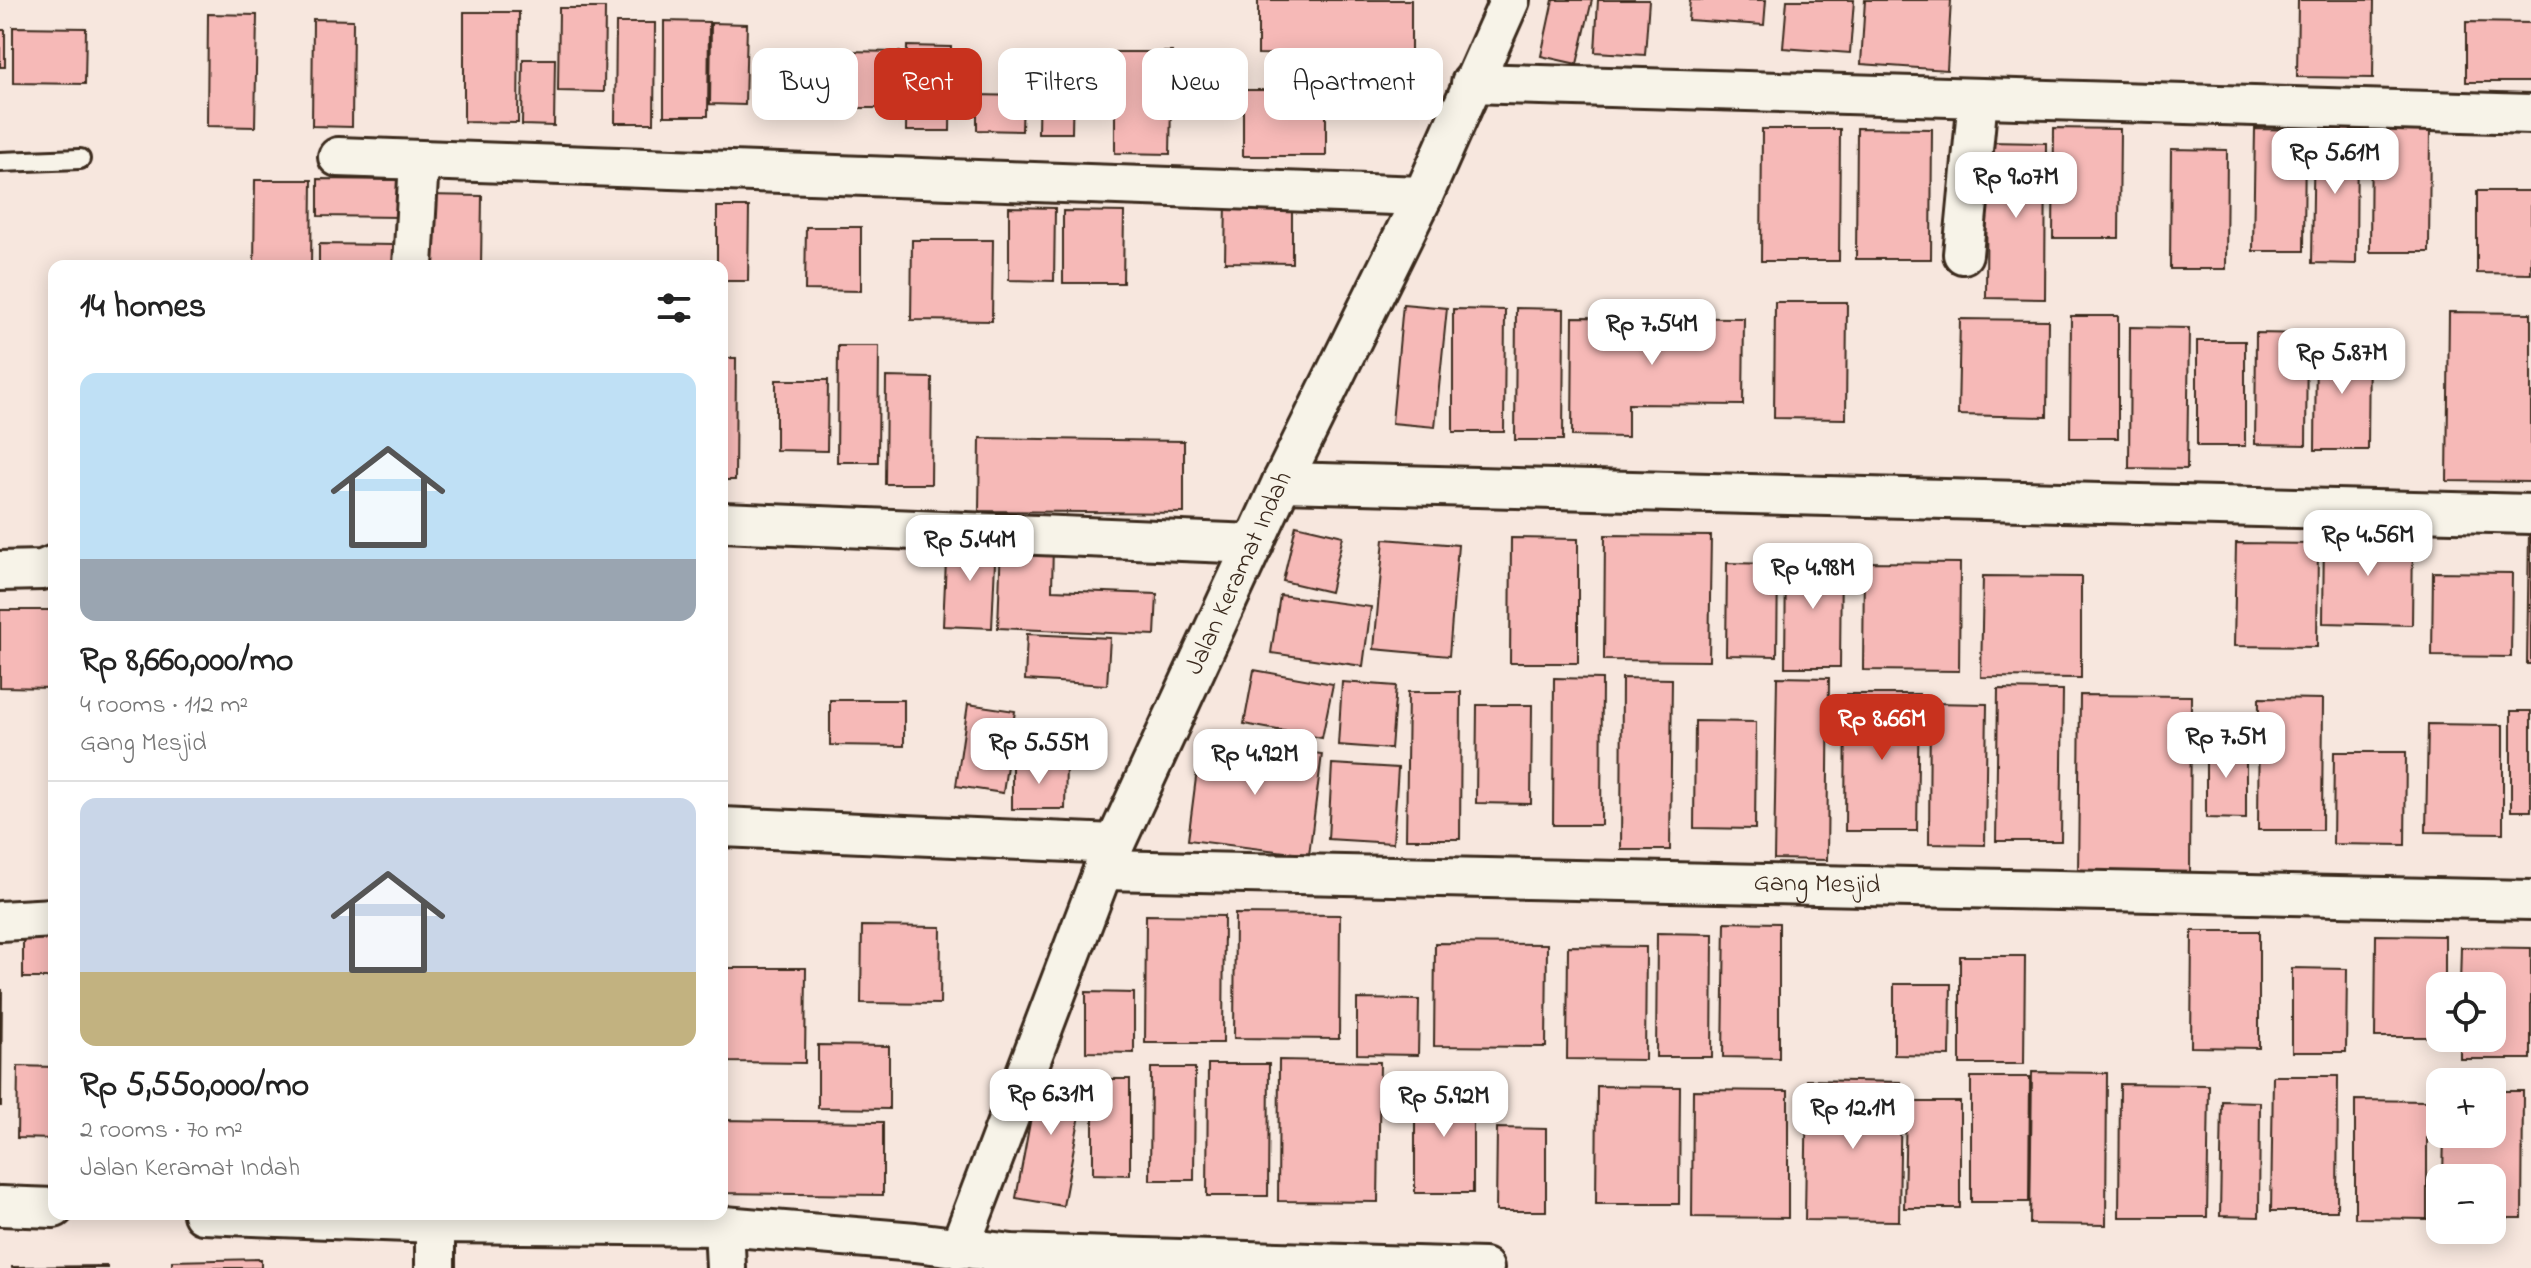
<!DOCTYPE html>
<meta charset="utf-8">
<style>
:root{--surface:#fff;--page:#f2f2f2;--text:#222;--muted:#767676;--line:#e0e0e0;--accent:#c8321e}
body{margin:0;font-family:"Indie Flower",sans-serif;background:var(--page);color:var(--text);height:100vh;display:flex;flex-direction:column;font-size:30px;white-space:nowrap}
*{box-sizing:border-box;margin:0}
p{font-size:26px;color:var(--muted)}
.icon{flex:none;width:44px;height:44px;fill:none;stroke:currentColor;stroke-width:2;stroke-linecap:round;stroke-linejoin:round}
.map{position:relative;flex:1;overflow:hidden}
.drawer{position:absolute;left:48px;top:260px;width:680px;height:960px;display:flex;flex-direction:column;background:var(--surface);border-radius:16px;box-shadow:0 4px 20px #0003}
.drawer>*{flex:none}
.banner{position:absolute;left:752px;top:48px;width:760px;height:72px;display:flex;gap:16px}
.controls{position:absolute;left:2426px;top:972px;display:grid;gap:16px}
.controls a{display:grid;place-items:center;width:80px;height:80px;border-radius:16px;background:var(--surface);box-shadow:0 4px 20px #0003;font-size:40px}
.price{position:absolute;translate:-50% -68px;padding:0 18px;border-radius:16px;background:#fff;color:#222;font-size:26px;line-height:52px;filter:drop-shadow(0 2px 4px #0008)}
.price::after{content:'';position:absolute;left:50%;top:48px;width:24px;height:18px;margin-left:-12px;background:inherit;clip-path:polygon(0 0,100% 0,50% 100%)}
.price.on{background:var(--accent);color:#fff}
ul{padding:0;list-style:none}
li{display:grid;align-content:center;gap:16px;height:424px;padding:0 32px}
li+li{border-top:2px solid var(--line)}
li span{display:grid;place-items:center;height:248px;border-radius:16px;color:#555}
li>.icon{margin-inline-start:auto}
span .icon{width:144px;height:144px;fill:#fffc;stroke-width:1}
li b{font-size:34px}
h2{display:flex;justify-content:space-between;align-items:center;height:96px;padding:0 32px;font-size:34px}
.chip{padding:0 28px;border-radius:16px;background:var(--surface);box-shadow:0 4px 20px #0003;font-size:28px;line-height:72px}
.chip.on{background:var(--accent);color:#fff}
.map>svg:first-child{display:block}
.building{fill:#f6b9b7;stroke:#3b2a1e;stroke-width:2}
.lines{fill:none;stroke-linecap:round;stroke-linejoin:round}
.lane-casing{stroke:#3b2a1e;stroke-width:24}
.street-casing{stroke:#3b2a1e;stroke-width:44}
.lane{stroke:#f7f3e8;stroke-width:18}
.street{stroke:#f7f3e8;stroke-width:38}
.labels{text-anchor:middle;dominant-baseline:central;stroke-width:7;stroke-linejoin:round;paint-order:stroke}
.street-label{font-size:26px;fill:#3b2a1e;stroke:#f7f3e8}
</style>
<div class="map">
<svg width="2531" height="1268" viewBox="0 0 2531 1268">
<rect width="100%" height="100%" fill="#f7e7de"/>
<filter id="ink" filterUnits="userSpaceOnUse"><feTurbulence type="fractalNoise" baseFrequency=".0125" numOctaves="2"/><feDisplacementMap in="SourceGraphic" scale="16" xChannelSelector="R" yChannelSelector="G"/><feConvolveMatrix kernelMatrix="1 2 1 2 8 2 1 2 1" color-interpolation-filters="sRGB"/></filter>
<g filter="url(#ink)">
<!-- building -->
<path class="building" d="M 1258,0 L 1411,0 L 1411,55 L 1258,54 Z
M 1553,0 L 1592,0 L 1577,64 L 1541,56 Z
M 1598,0 L 1649,0 L 1645,55 L 1595,52 Z
M 1690,0 L 1766,0 L 1764,25 L 1688,20 Z
M 1787,0 L 1854,0 L 1850,53 L 1783,48 Z
M 1865,0 L 1951,0 L 1947,70 L 1861,64 Z
M 2298,0 L 2374,0 L 2373,78 L 2297,77 Z
M 559,8 L 605,8 L 604,92 L 558,91 Z
M 464,12 L 519,12 L 518,123 L 464,122 Z
M 208,14 L 257,15 L 255,127 L 207,126 Z
M 313,19 L 353,20 L 352,127 L 312,126 Z
M 664,21 L 709,22 L 708,116 L 664,116 Z
M 2466,22 L 2531,23 L 2531,82 L 2466,82 Z
M 616,23 L 655,23 L 654,123 L 615,123 Z
M 711,23 L 747,24 L 745,105 L 710,104 Z
M 13,27 L 86,28 L 85,84 L 13,83 Z
M 0,30 L 5,30 L 5,67 L 0,67 Z
M 907,46 L 951,47 L 950,131 L 906,131 Z
M 842,51 L 900,52 L 900,108 L 842,108 Z
M 1115,52 L 1172,52 L 1170,154 L 1115,153 Z
M 523,59 L 555,59 L 554,126 L 522,125 Z
M 1039,78 L 1073,79 L 1072,133 L 1038,133 Z
M 1243,90 L 1326,90 L 1326,156 L 1243,156 Z
M 977,95 L 1023,96 L 1022,131 L 977,130 Z
M 2314,127 L 2357,128 L 2356,264 L 2312,263 Z
M 2371,127 L 2430,128 L 2429,252 L 2370,252 Z
M 1857,128 L 1932,129 L 1931,259 L 1856,259 Z
M 2054,128 L 2120,129 L 2119,238 L 2053,238 Z
M 1762,129 L 1840,129 L 1839,261 L 1761,261 Z
M 2255,129 L 2305,130 L 2304,251 L 2253,251 Z
M 1987,142 L 2046,143 L 2045,299 L 1986,298 Z
M 2171,149 L 2227,150 L 2226,269 L 2170,269 Z
M 318,179 L 400,180 L 399,217 L 318,216 Z
M 255,180 L 312,180 L 311,266 L 254,266 Z
M 2477,191 L 2531,191 L 2531,274 L 2477,273 Z
M 426,195 L 482,196 L 481,266 L 425,266 Z
M 1226,200 L 1292,201 L 1292,263 L 1225,262 Z
M 717,207 L 749,207 L 748,281 L 722,281 L 722,266 L 717,266 Z
M 1009,207 L 1055,208 L 1054,281 L 1009,280 Z
M 1063,211 L 1124,212 L 1123,283 L 1063,283 Z
M 806,227 L 861,227 L 861,291 L 805,290 Z
M 912,240 L 993,240 L 992,321 L 911,320 Z
M 319,244 L 394,245 L 394,266 L 319,266 Z
M 1775,302 L 1847,302 L 1846,419 L 1774,418 Z
M 1403,304 L 1447,308 L 1435,427 L 1392,423 Z
M 1516,308 L 1564,309 L 1563,440 L 1515,440 Z
M 1453,309 L 1505,310 L 1504,432 L 1453,432 Z
M 2449,312 L 2531,313 L 2531,482 L 2447,481 Z
M 2071,316 L 2118,316 L 2118,438 L 2070,438 Z
M 1573,317 L 1744,318 L 1743,405 L 1628,404 L 1628,437 L 1572,436 Z
M 1960,319 L 2048,320 L 2047,417 L 1958,415 Z
M 2130,327 L 2189,328 L 2187,469 L 2129,468 Z
M 2256,333 L 2307,334 L 2306,445 L 2255,444 Z
M 2197,341 L 2245,341 L 2245,446 L 2197,446 Z
M 2316,341 L 2369,341 L 2368,450 L 2315,450 Z
M 838,346 L 879,346 L 878,462 L 837,462 Z
M 722,358 L 736,358 L 735,480 L 722,480 Z
M 886,377 L 932,378 L 931,484 L 885,484 Z
M 776,380 L 828,380 L 827,451 L 776,450 Z
M 980,438 L 1184,441 L 1184,513 L 979,511 Z
M 1296,525 L 1343,536 L 1330,592 L 1283,581 Z
M 2324,531 L 2413,532 L 2412,625 L 2323,623 Z
M 2529,532 L 2531,532 L 2531,664 L 2527,664 Z
M 1605,535 L 1711,536 L 1709,661 L 1604,660 Z
M 1511,538 L 1578,539 L 1578,663 L 1510,663 Z
M 947,539 L 996,540 L 992,628 L 943,626 Z
M 1384,539 L 1458,545 L 1449,656 L 1374,649 Z
M 1001,542 L 1053,544 L 1052,590 L 1157,594 L 1155,635 L 998,628 Z
M 2236,543 L 2318,544 L 2317,647 L 2234,646 Z
M 1786,555 L 1841,556 L 1840,667 L 1785,667 Z
M 1864,562 L 1960,563 L 1959,671 L 1863,670 Z
M 1727,563 L 1778,564 L 1777,656 L 1726,655 Z
M 2433,572 L 2512,573 L 2511,657 L 2432,656 Z
M 1983,576 L 2081,577 L 2081,678 L 1981,677 Z
M 1280,595 L 1371,607 L 1363,666 L 1271,653 Z
M 0,610 L 54,610 L 54,688 L 0,687 Z
M 1027,634 L 1110,638 L 1107,685 L 1025,680 Z
M 1254,670 L 1333,684 L 1322,738 L 1244,724 Z
M 1777,677 L 1829,678 L 1827,860 L 1774,859 Z
M 1554,678 L 1602,679 L 1601,825 L 1553,825 Z
M 1622,678 L 1672,679 L 1670,850 L 1621,850 Z
M 1342,682 L 1396,686 L 1391,749 L 1338,745 Z
M 1998,689 L 2063,690 L 2061,841 L 1996,841 Z
M 1408,692 L 1461,692 L 1460,839 L 1406,839 Z
M 1846,694 L 1919,694 L 1917,831 L 1845,831 Z
M 2080,695 L 2191,696 L 2190,875 L 2078,874 Z
M 2259,698 L 2323,699 L 2322,830 L 2258,830 Z
M 830,700 L 904,700 L 904,746 L 830,745 Z
M 1930,703 L 1987,704 L 1985,845 L 1929,844 Z
M 968,704 L 1015,711 L 1003,793 L 956,786 Z
M 1477,705 L 1532,705 L 1531,804 L 1476,803 Z
M 2511,711 L 2531,711 L 2531,811 L 2511,811 Z
M 1695,721 L 1756,722 L 1755,829 L 1694,828 Z
M 2428,724 L 2503,725 L 2503,833 L 2426,832 Z
M 1201,739 L 1322,754 L 1309,855 L 1188,840 Z
M 2206,742 L 2246,743 L 2246,819 L 2206,818 Z
M 2334,752 L 2406,752 L 2405,845 L 2333,844 Z
M 1012,763 L 1066,763 L 1065,809 L 1012,809 Z
M 1332,764 L 1398,768 L 1393,843 L 1328,839 Z
M 1235,914 L 1340,915 L 1339,1039 L 1234,1038 Z
M 1146,915 L 1224,916 L 1223,1043 L 1145,1043 Z
M 1725,922 L 1779,923 L 1779,1058 L 1723,1057 Z
M 862,926 L 941,927 L 940,1004 L 861,1003 Z
M 2192,931 L 2259,931 L 2259,1048 L 2191,1047 Z
M 1657,933 L 1713,934 L 1712,1057 L 1656,1057 Z
M 2376,935 L 2445,936 L 2445,986 L 2440,986 L 2440,1037 L 2375,1037 Z
M 23,939 L 54,939 L 54,978 L 23,978 Z
M 1435,943 L 1547,944 L 1546,1047 L 1434,1046 Z
M 1568,946 L 1646,947 L 1645,1060 L 1567,1059 Z
M 2461,947 L 2531,948 L 2531,1059 L 2460,1059 L 2460,1038 L 2492,1038 L 2492,986 L 2460,986 Z
M 1960,956 L 2025,956 L 2024,1064 L 1960,1064 Z
M 722,968 L 806,968 L 805,1063 L 722,1062 Z
M 2292,968 L 2347,969 L 2346,1052 L 2292,1052 Z
M 1894,984 L 1951,984 L 1950,1056 L 1894,1055 Z
M 0,990 L 2,990 L 1,1106 L 0,1106 Z
M 1086,992 L 1134,993 L 1134,1053 L 1086,1052 Z
M 1357,999 L 1419,1000 L 1418,1055 L 1357,1054 Z
M 818,1045 L 889,1046 L 889,1109 L 818,1108 Z
M 1279,1060 L 1380,1062 L 1378,1202 L 1278,1201 Z
M 1208,1064 L 1269,1064 L 1268,1196 L 1207,1196 Z
M 18,1066 L 54,1067 L 54,1139 L 17,1138 Z
M 1040,1068 L 1087,1077 L 1063,1206 L 1016,1198 Z
M 1151,1068 L 1195,1068 L 1194,1180 L 1150,1180 Z
M 2032,1072 L 2107,1073 L 2106,1225 L 2030,1224 Z
M 2273,1076 L 2338,1076 L 2337,1211 L 2271,1211 Z
M 1971,1077 L 2030,1077 L 2029,1202 L 1971,1202 Z
M 1093,1079 L 1130,1079 L 1130,1175 L 1093,1174 Z
M 1807,1080 L 1901,1082 L 1899,1221 L 1805,1220 Z
M 2120,1084 L 2209,1085 L 2207,1217 L 2119,1217 Z
M 1415,1085 L 1473,1085 L 1473,1193 L 1415,1193 Z
M 1597,1086 L 1680,1087 L 1679,1204 L 1596,1204 Z
M 1693,1090 L 1788,1091 L 1788,1218 L 1692,1217 Z
M 2492,1091 L 2523,1091 L 2522,1218 L 2492,1218 L 2492,1178 L 2443,1178 L 2444,1134 L 2492,1134 Z
M 2355,1100 L 2427,1101 L 2427,1219 L 2355,1218 Z
M 2222,1101 L 2260,1102 L 2259,1217 L 2220,1216 Z
M 1906,1102 L 1960,1102 L 1960,1208 L 1904,1208 Z
M 722,1120 L 883,1122 L 883,1195 L 722,1193 Z
M 1497,1128 L 1546,1129 L 1546,1211 L 1496,1211 Z
M 261,1259 L 261,1268 L 172,1268 L 172,1261 Z
M 107,1266 L 107,1268 L 12,1268 L 12,1267 Z"/>
<g class="lines">
<!-- lane casing -->
<g class="lane-casing">
<path id="lane" d="M 0,162 L 80,159"/>
</g>
<!-- street casing -->
<g class="street-casing">
<g id="street">
<path d="M 1471,83 L 2531,114"/>
<path d="M 338,157 L 1423,196"/>
<path d="M 1963,254 L 1978,98"/>
<path d="M 413,266 L 419,161"/>
<path d="M 1282,482 L 2531,514"/>
<path d="M 722,522 L 1254,544"/>
<path d="M 0,571 L 42,570 L 54,565"/>
<path d="M 722,827 L 1115,844"/>
<path id="s1" d="M 1103,870 L 2531,900"/>
<path d="M 0,921 L 54,918"/>
<path d="M 0,1206 L 54,1208"/>
<path d="M 203,1214 L 435,1223 L 724,1226 L 915,1242 L 1012,1254 L 1484,1268"/>
<path d="M 435,1223 L 435,1268"/>
<path d="M 724,1226 L 726,1268"/>
<path id="s2" d="M 959,1249 L 1103,870 L 1282,482 L 1423,196 L 1510,0"/>
</g>
</g>
<!-- lane -->
<use href="#lane" class="lane"/>
<!-- street -->
<use href="#street" class="street"/>
</g>
</g>
<g class="labels">
<!-- street labels -->
<g class="street-label">
<text stroke="none"><textPath href="#s2" startOffset="732">Jalan Keramat Indah</textPath></text>
<text stroke="none"><textPath href="#s1" startOffset="714">Gang Mesjid</textPath></text>
</g>
</g>
</svg>
<div class="controls">
<a><svg class="icon" aria-label="locate" viewBox="0 0 24 24"><circle cx="12" cy="12" r="6"/><path d="M12 2v4M12 18v4M2 12h4M18 12h4"/></svg></a>
<a>+</a>
<a>−</a>
</div>
<b class="price" style="left:2335px;top:196px">Rp 5.61M</b>
<b class="price" style="left:2016px;top:220px">Rp 9.07M</b>
<b class="price" style="left:1652px;top:367px">Rp 7.54M</b>
<b class="price" style="left:2342px;top:396px">Rp 5.87M</b>
<b class="price" style="left:2368px;top:578px">Rp 4.56M</b>
<b class="price" style="left:970px;top:583px">Rp 5.44M</b>
<b class="price" style="left:1813px;top:611px">Rp 4.98M</b>
<b class="price on" style="left:1882px;top:762px">Rp 8.66M</b>
<b class="price" style="left:2226px;top:780px">Rp 7.5M</b>
<b class="price" style="left:1039px;top:786px">Rp 5.55M</b>
<b class="price" style="left:1255px;top:797px">Rp 4.92M</b>
<b class="price" style="left:1051px;top:1137px">Rp 6.31M</b>
<b class="price" style="left:1444px;top:1139px">Rp 5.92M</b>
<b class="price" style="left:1853px;top:1151px">Rp 12.1M</b>
<div class="banner">
<a class="chip">Buy</a>
<a class="chip on">Rent</a>
<a class="chip">Filters</a>
<a class="chip">New</a>
<a class="chip">Apartment</a>
</div>
<section class="drawer">
<h2>14 homes<svg class="icon" aria-label="filters" viewBox="0 0 24 24"><path d="M4 7h16M4 17h16"/><circle cx="9" cy="7" r="2"/><circle cx="15" cy="17" r="2"/></svg></h2>
<ul>
<li><span style="background:linear-gradient(#bfe0f5 75%,#9aa5b1 0)"><svg class="icon" aria-label="home" viewBox="0 0 24 24"><path d="M3 11l9-7 9 7M6 9v11h12V9"/></svg></span><div><b>Rp 8,660,000/mo</b><p>4 rooms · 112 m²</p><p>Gang Mesjid</p></div></li>
<li><span style="background:linear-gradient(#c9d6e8 70%,#c2b280 0)"><svg class="icon" aria-label="home" viewBox="0 0 24 24"><path d="M3 11l9-7 9 7M6 9v11h12V9"/></svg></span><div><b>Rp 5,550,000/mo</b><p>2 rooms · 70 m²</p><p>Jalan Keramat Indah</p></div></li>
</ul>
</section>
</div>
